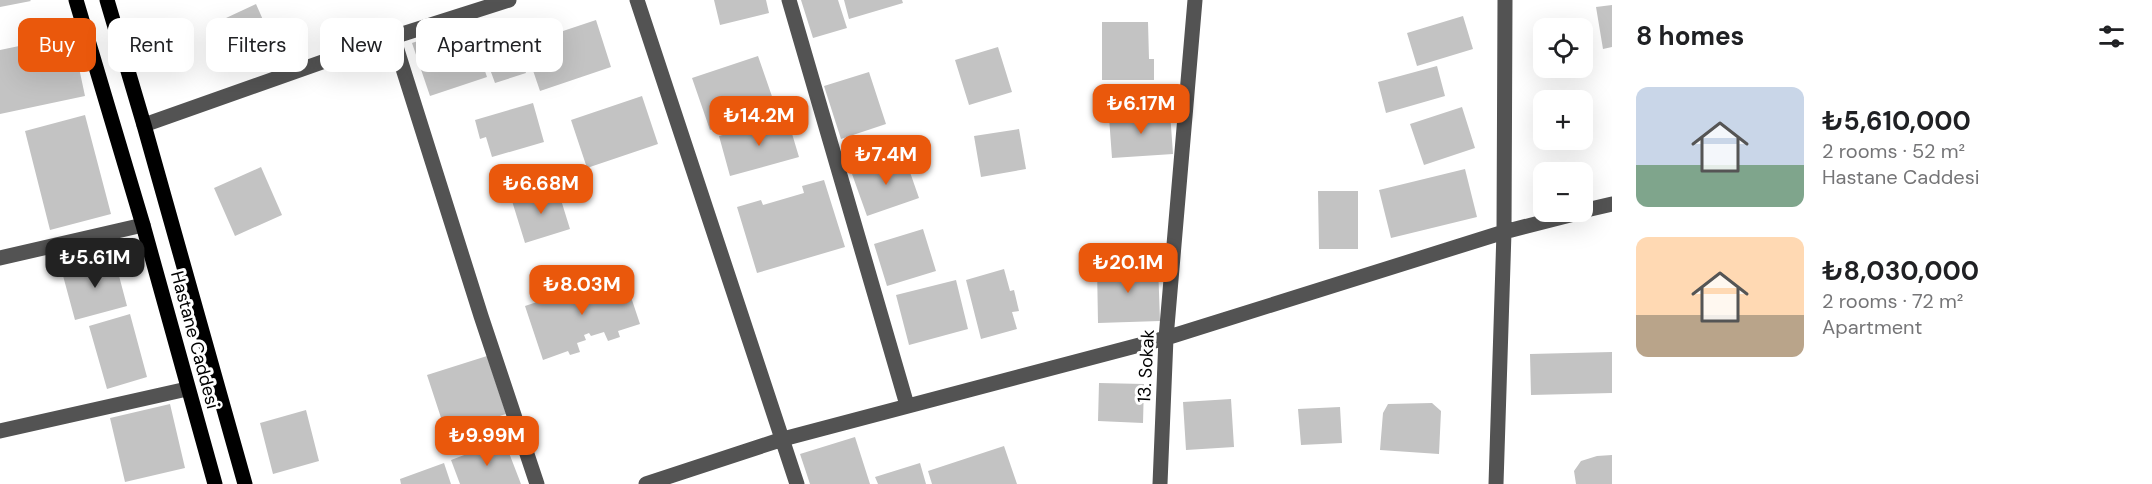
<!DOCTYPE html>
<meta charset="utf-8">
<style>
:root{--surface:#fff;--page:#f2f2f2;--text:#202124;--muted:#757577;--accent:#ea580c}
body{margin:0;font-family:"DM Sans",sans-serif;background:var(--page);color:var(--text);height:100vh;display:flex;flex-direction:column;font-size:22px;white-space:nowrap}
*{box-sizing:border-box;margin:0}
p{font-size:20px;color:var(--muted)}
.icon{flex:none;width:33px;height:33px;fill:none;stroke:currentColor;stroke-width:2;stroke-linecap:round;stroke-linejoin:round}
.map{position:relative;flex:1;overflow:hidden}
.drawer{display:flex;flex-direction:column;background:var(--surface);width:540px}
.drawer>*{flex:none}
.hud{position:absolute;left:18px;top:18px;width:570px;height:54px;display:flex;gap:12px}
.controls{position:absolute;left:1533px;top:18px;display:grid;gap:12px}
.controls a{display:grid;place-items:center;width:60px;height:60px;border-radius:12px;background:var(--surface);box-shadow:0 6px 24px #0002;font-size:30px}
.price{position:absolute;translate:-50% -51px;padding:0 14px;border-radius:12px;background:var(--accent);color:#fff;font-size:20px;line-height:39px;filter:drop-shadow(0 2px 3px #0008)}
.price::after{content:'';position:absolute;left:50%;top:36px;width:18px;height:14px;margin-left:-9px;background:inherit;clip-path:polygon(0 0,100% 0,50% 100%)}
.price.current{background:#222;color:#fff}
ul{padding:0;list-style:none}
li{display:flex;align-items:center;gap:18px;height:150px;padding:0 24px}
li span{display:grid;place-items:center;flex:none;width:168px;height:120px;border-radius:12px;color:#555}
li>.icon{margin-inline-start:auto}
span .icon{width:72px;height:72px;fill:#fffc;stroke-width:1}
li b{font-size:26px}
h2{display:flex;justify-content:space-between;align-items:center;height:72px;padding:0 24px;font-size:26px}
.pill{padding:0 21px;border-radius:12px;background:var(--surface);box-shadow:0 6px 24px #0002;font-size:21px;line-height:54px}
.pill.current{background:var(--accent);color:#fff}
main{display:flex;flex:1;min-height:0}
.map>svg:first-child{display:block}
.building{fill:#c3c3c3}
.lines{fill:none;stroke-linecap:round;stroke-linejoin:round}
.minor{stroke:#535353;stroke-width:15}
.major{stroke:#000;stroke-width:15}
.labels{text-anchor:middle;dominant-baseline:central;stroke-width:6;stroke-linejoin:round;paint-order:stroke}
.street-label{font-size:18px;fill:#000;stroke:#fff}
</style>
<main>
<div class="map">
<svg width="1612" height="484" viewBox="0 0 1612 484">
<rect width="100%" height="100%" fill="#fff"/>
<!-- building -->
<path class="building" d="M 0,0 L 30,0 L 31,1 L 0,7 Z
M 714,0 L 766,0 L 769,13 L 720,25 Z
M 801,0 L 838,0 L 847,28 L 813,38 Z
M 844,0 L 902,0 L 903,3 L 849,19 Z
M 256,4 L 275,47 L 230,68 L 211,25 Z
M 1612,5 L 1612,47 L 1603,49 L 1596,7 Z
M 1463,16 L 1473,49 L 1417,66 L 1407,33 Z
M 596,20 L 611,67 L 540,91 L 524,44 Z
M 1102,22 L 1148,22 L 1149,59 L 1154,59 L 1154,80 L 1102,80 Z
M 469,24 L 487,77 L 430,96 L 412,43 Z
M 512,31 L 526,73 L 495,83 L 480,42 Z
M 72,35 L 85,96 L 0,114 L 0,50 Z
M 998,47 L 1012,92 L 969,105 L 955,60 Z
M 758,56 L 776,108 L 710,130 L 692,78 Z
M 1437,66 L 1445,96 L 1386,113 L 1378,82 Z
M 869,72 L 886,124 L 841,139 L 824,86 Z
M 642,96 L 658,144 L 587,168 L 571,120 Z
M 533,103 L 544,142 L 492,157 L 486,137 L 480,139 L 475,120 Z
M 1462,107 L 1475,148 L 1424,165 L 1410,124 Z
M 1170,112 L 1173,154 L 1112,158 L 1109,117 Z
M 85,115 L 111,214 L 50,230 L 25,131 Z
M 787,117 L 799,157 L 730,176 L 719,136 Z
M 1019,129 L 1026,169 L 981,177 L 974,136 Z
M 904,155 L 919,198 L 867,216 L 852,174 Z
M 261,167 L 282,215 L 235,236 L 214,188 Z
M 1465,169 L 1477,217 L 1391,238 L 1379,190 Z
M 824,180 L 845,247 L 757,273 L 737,207 L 761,200 L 763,205 L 804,193 L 802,186 Z
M 557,187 L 570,229 L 525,243 L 512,201 Z
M 1318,191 L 1358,191 L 1358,249 L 1319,249 Z
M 923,229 L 936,271 L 887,286 L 874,244 Z
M 114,257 L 127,306 L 75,320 L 62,272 Z
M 1158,264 L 1160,321 L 1098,323 L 1097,266 Z
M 1004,269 L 1010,291 L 1014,290 L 1019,311 L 1012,312 L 1017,329 L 981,339 L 966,280 Z
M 623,273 L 640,324 L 618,331 L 620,337 L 608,341 L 604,332 L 591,336 L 589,333 L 584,335 L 586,340 L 577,343 L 580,352 L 570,355 L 568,351 L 543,360 L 525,306 Z
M 956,280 L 968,329 L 909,345 L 896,295 Z
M 130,314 L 147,377 L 107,389 L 89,326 Z
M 1612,352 L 1612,393 L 1531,395 L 1530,354 Z
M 487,356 L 506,414 L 446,433 L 427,375 Z
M 1099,383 L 1144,384 L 1143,423 L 1098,421 Z
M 1231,399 L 1234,447 L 1186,450 L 1183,402 Z
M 1432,403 L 1441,411 L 1439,454 L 1380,450 L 1383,413 L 1388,404 Z
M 170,404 L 185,468 L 125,482 L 110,418 Z
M 1340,407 L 1342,443 L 1301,445 L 1298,409 Z
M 306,410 L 319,461 L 273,474 L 260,423 Z
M 855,437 L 870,484 L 810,484 L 800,454 Z
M 504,440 L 521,484 L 460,484 L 451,460 Z
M 1004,446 L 1017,484 L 932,484 L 928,471 Z
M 1612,455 L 1612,484 L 1576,484 L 1574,471 L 1581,461 L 1597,456 Z
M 444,463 L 451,484 L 401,484 L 400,479 Z
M 920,463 L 926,484 L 878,484 L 875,477 Z"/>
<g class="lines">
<!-- minor -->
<path class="minor" d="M 637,0 L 797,484
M 789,0 L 907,405
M 393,37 L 481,316 L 537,484
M 144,125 L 393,37 L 509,0
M 1582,211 L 1612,204
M 0,258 L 143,225
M 0,431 L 187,389
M 646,484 L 783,439 L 1166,338 L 1504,232 L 1582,212
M 1160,484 L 1166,338 L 1195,0
M 1496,484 L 1504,232 L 1505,0"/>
<!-- major -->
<path class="major" d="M 76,0 L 143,225 L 215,484
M 107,0 L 144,125 L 245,484"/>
</g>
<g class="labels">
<!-- street labels -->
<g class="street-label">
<text transform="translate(195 340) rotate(75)">Hastane Caddesi</text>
<text transform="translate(1146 366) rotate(-87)">13. Sokak</text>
</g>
</g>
</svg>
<div class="controls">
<a><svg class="icon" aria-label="locate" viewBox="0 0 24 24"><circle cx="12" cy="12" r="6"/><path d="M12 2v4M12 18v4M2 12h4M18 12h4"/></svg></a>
<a>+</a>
<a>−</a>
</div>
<b class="price" style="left:1141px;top:135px">₺6.17M</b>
<b class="price" style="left:759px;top:147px">₺14.2M</b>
<b class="price" style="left:886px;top:186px">₺7.4M</b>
<b class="price" style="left:541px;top:215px">₺6.68M</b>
<b class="price current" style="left:95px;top:289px">₺5.61M</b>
<b class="price" style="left:1128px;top:294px">₺20.1M</b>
<b class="price" style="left:582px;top:316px">₺8.03M</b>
<b class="price" style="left:487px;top:467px">₺9.99M</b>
<div class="hud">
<a class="pill current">Buy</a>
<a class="pill">Rent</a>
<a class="pill">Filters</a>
<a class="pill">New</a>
<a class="pill">Apartment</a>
</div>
</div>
<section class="drawer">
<h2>8 homes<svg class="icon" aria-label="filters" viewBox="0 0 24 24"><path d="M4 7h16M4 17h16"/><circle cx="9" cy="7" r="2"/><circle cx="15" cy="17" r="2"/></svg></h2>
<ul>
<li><span style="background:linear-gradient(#c9d6e8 65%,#7fa58c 0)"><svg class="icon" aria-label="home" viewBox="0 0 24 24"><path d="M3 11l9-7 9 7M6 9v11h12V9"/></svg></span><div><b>₺5,610,000</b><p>2 rooms · 52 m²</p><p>Hastane Caddesi</p></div></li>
<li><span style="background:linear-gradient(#ffd9b3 65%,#b9a48a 0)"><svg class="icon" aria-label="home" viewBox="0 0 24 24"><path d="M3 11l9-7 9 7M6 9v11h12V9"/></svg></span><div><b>₺8,030,000</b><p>2 rooms · 72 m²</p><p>Apartment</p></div></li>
</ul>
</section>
</main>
